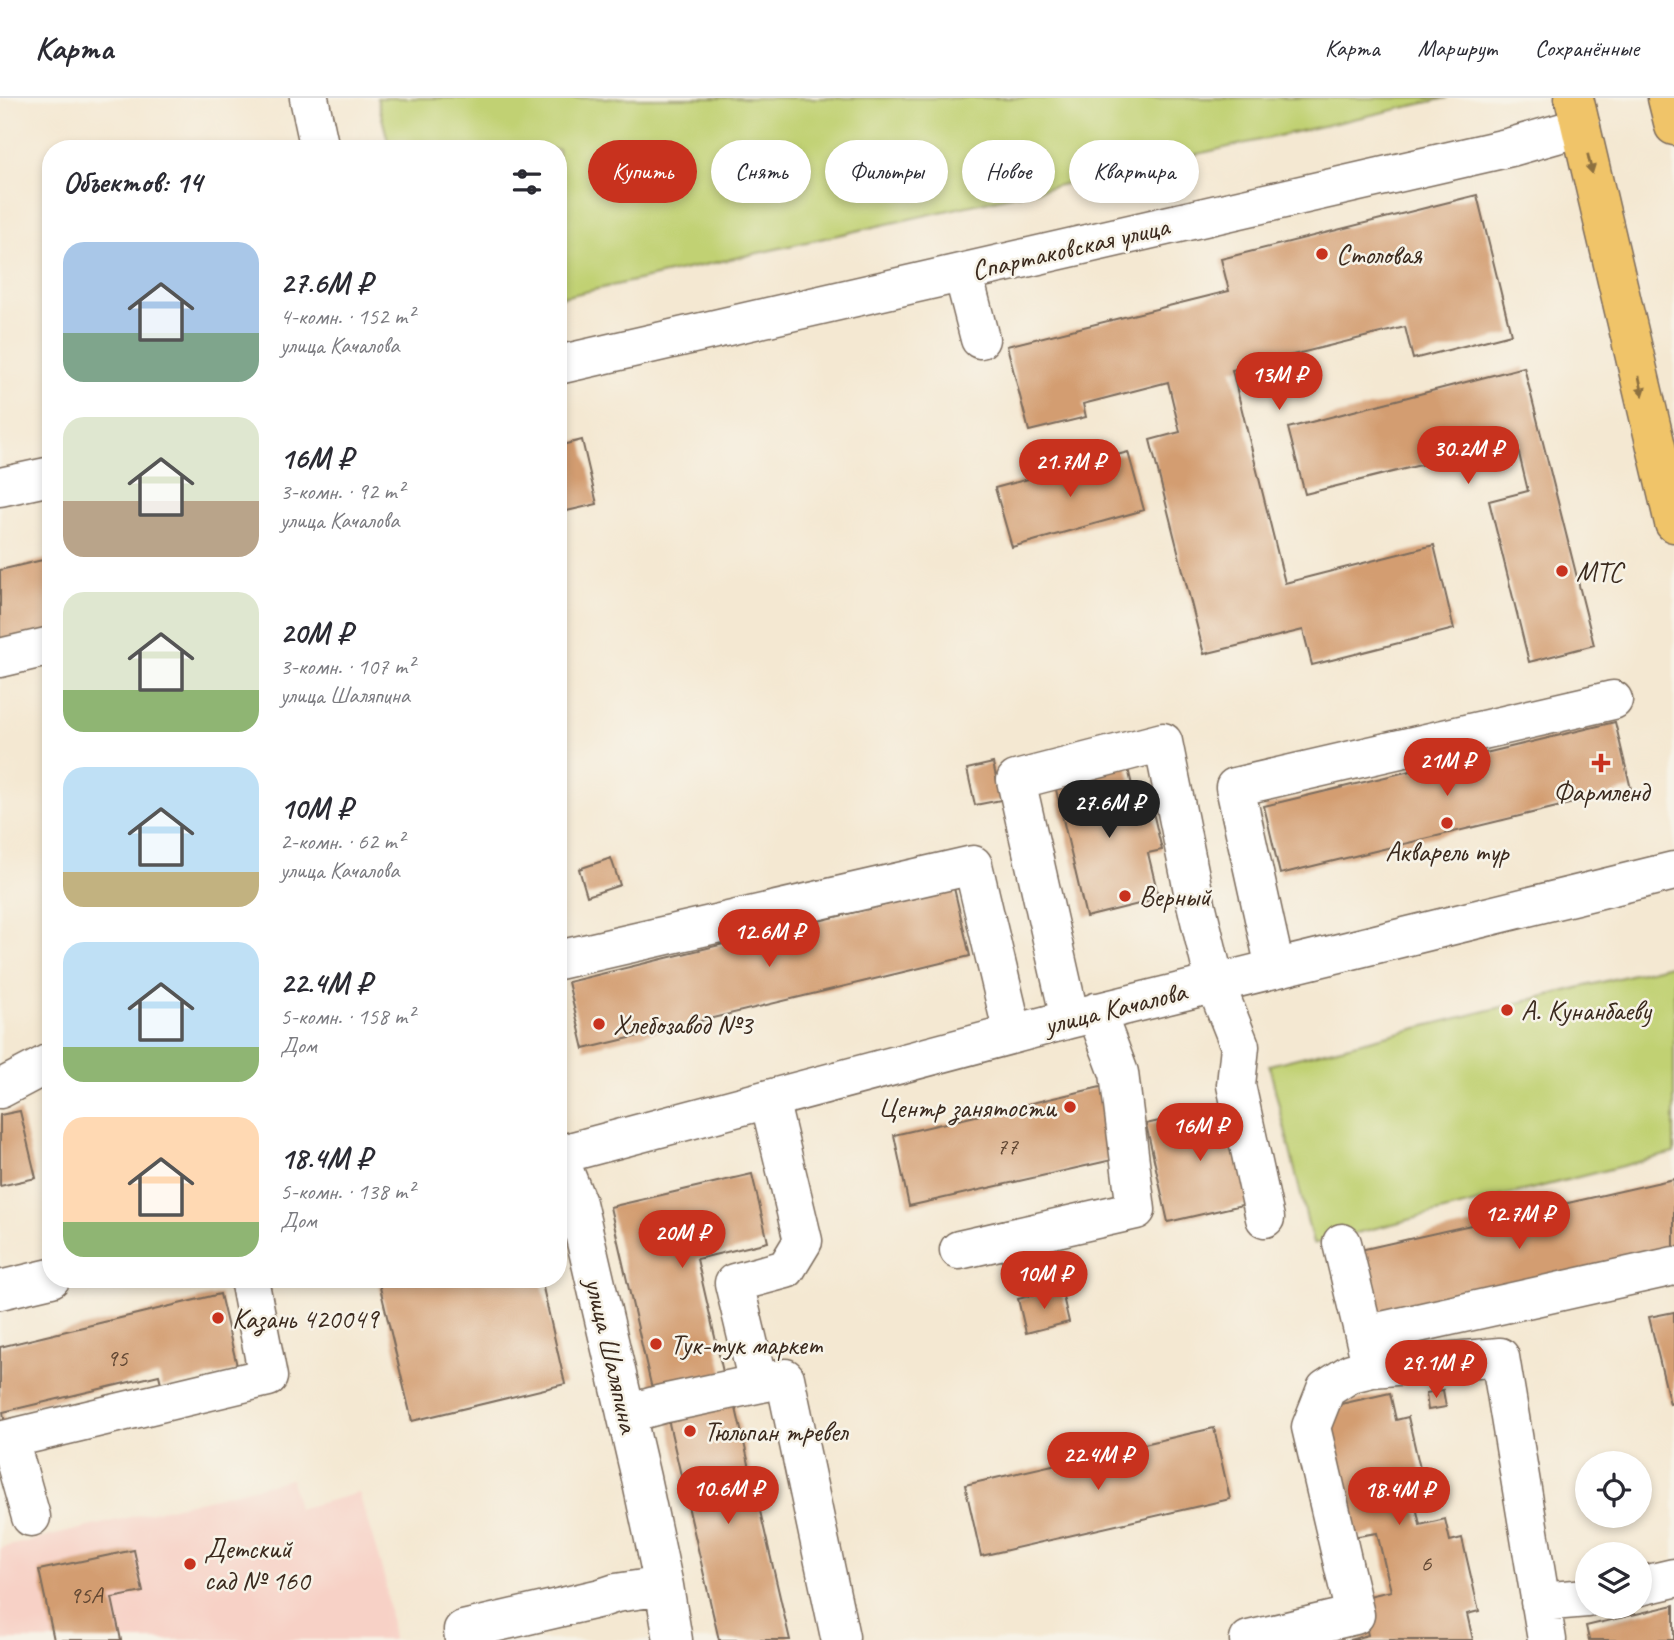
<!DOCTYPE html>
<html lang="ru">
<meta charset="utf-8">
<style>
:root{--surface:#fff;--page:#f2f2f3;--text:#2b2b33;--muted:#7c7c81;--line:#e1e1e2;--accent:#c8321e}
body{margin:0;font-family:Caveat,sans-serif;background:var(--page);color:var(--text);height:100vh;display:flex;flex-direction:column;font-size:26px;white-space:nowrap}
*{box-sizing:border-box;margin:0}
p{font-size:23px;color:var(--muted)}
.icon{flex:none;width:38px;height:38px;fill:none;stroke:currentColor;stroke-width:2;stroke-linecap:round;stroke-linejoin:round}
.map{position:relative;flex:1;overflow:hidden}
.drawer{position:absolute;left:42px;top:42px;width:525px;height:1148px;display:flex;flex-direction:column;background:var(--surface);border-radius:28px;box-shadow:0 4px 10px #0003}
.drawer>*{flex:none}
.banner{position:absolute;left:588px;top:42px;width:665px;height:63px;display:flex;gap:14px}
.tools{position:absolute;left:1575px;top:1353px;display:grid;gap:14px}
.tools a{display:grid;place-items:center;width:77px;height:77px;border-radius:50%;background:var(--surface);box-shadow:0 4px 10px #0003;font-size:35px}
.price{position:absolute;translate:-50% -60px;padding:0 16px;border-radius:24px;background:var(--accent);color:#fff;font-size:23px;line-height:46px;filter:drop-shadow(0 2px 4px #0008)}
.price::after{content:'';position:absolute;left:50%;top:42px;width:21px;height:16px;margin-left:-10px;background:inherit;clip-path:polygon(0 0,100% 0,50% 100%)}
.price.on{background:#222;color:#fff}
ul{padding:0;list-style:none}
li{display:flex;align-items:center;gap:21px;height:175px;padding:0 21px}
li span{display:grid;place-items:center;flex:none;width:196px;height:140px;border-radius:21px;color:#555}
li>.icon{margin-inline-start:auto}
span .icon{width:84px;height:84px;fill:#fffc;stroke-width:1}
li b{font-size:30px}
h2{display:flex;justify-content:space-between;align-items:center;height:84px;padding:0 21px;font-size:30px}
.chip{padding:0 24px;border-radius:32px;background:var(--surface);box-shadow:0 4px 10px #0003;font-size:24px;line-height:63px}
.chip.on{background:var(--accent);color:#fff}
header{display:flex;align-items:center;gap:42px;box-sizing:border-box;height:98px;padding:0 35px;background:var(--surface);border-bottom:2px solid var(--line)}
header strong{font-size:33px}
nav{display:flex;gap:38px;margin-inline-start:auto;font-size:24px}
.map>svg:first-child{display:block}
.built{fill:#f7d1c6}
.green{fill:#c1d173;stroke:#7e7e48;stroke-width:2}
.building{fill:#d39d71}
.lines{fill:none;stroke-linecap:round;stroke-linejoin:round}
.minor-casing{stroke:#7c6c5d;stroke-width:41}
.major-casing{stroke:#7c6c5d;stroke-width:41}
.minor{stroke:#fff;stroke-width:38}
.major{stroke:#f0c469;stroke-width:38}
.oneway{fill:#8c6f40}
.poi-dot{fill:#c8321e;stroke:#f7f3e8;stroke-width:2.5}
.labels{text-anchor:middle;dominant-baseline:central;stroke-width:5;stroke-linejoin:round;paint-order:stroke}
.number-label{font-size:24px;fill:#614733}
.street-label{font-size:28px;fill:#3b2a1e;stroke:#f7f3e8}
.poi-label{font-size:28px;fill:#3b2a1e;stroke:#f7f3e8;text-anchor:start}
</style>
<header>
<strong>Карта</strong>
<nav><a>Карта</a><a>Маршрут</a><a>Сохранённые</a></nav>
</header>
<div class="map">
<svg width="1674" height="1542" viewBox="0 0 1674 1542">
<rect width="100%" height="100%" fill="#f7f3e8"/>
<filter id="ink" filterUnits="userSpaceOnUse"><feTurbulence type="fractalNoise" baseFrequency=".0143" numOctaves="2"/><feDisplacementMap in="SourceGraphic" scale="14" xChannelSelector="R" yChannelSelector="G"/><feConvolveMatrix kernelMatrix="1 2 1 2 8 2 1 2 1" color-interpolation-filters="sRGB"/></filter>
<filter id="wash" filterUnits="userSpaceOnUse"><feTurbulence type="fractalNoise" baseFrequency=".00686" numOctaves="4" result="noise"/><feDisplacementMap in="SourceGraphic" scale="28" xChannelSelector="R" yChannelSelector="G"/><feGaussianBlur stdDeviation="1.57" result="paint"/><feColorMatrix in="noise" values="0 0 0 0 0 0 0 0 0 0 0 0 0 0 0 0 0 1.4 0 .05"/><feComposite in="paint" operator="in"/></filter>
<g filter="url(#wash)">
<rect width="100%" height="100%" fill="#f4e8d2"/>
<!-- built -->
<path class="built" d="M 291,1381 L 298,1411 L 359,1395 L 385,1482 L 393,1542 L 0,1542 L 0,1450 Z"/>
<!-- green -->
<path class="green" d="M 377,0 L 1447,0 L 558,200 L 558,51 L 390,51 Z
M 1674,866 L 1674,1055 L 1313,1146 L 1269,967 Z"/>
<g id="blocks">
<!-- building -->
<path class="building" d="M 1477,97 L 1511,236 L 1413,261 L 1405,229 L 1232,272 L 1285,485 L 1434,447 L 1454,531 L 1312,567 L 1303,532 L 1204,556 L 1150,342 L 1180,334 L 1168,284 L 1083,306 L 1086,319 L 1029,333 L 1007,248 L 1229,193 L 1221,161 Z
M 1524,269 L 1594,547 L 1529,564 L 1489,403 L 1528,393 L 1516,343 L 1305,396 L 1288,330 Z
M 582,342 L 597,406 L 558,415 L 558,348 Z
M 1128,354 L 1144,412 L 1012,449 L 995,390 Z
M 51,460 L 51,532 L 0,544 L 0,472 Z
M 1615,624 L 1631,691 L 1280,776 L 1264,708 Z
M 993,665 L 1001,702 L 975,707 L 967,671 Z
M 1127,666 L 1138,713 L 1152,710 L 1162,752 L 1148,755 L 1159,801 L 1086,819 L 1054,683 Z
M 611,760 L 620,787 L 587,798 L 579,771 Z
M 954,790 L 970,858 L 584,951 L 568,884 Z
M 1105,988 L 1121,1060 L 909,1108 L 894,1037 Z
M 1233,1006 L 1255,1104 L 1168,1124 L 1146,1026 Z
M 20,1013 L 36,1080 L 0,1088 L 0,1017 Z
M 752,1076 L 768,1144 L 697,1161 L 723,1274 L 652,1291 L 610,1109 Z
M 1674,1081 L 1674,1156 L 1373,1225 L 1356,1153 Z
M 378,1181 L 541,1181 L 565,1286 L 412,1323 Z
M 1061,1190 L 1069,1224 L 1026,1235 L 1018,1201 Z
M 220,1196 L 238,1272 L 162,1289 L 159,1277 L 3,1314 L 5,1327 L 0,1328 L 0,1249 Z
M 1674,1214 L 1674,1305 L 1670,1306 L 1649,1219 Z
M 1443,1292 L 1446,1309 L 1428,1312 L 1426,1295 Z
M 1390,1295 L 1396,1322 L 1408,1319 L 1425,1392 L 1413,1395 L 1420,1427 L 1445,1421 L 1450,1443 L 1462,1440 L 1479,1513 L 1467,1516 L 1473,1542 L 1349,1542 L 1368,1537 L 1360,1500 L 1391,1493 L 1377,1435 L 1352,1439 L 1323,1310 Z
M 735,1306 L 790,1542 L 719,1542 L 668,1321 Z
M 1214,1330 L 1230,1401 L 981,1458 L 965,1387 Z
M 134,1452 L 143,1494 L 112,1500 L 121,1542 L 54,1542 L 39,1472 Z
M 1674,1507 L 1674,1542 L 1589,1542 L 1586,1528 Z"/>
</g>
</g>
<g filter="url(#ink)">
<use href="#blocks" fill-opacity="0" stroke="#7c6c5d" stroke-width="2"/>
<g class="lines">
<!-- minor casing -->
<g class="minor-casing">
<path id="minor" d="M 309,0 L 320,51
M 963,175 L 980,241
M 558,267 L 1511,49 L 1581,29
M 0,389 L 51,378
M 0,560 L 51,548
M 558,862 L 973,767 L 1013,936
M 1275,870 L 1235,689 L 1613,602
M 1070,921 L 1016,682 L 1163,644 L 1193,793 L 1215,885 L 1240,948 L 1236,987 L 1265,1120
M 0,991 L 51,964
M 558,1057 L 1070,921 L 1674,773
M 558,1058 L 577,1105 L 641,1380 L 664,1488 L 673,1542
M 1342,1145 L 1364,1237
M 959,1152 L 1136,1112 L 1119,975 L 1096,914
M 0,1192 L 51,1180
M 1372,1270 L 1364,1237 L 1674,1168
M 758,1285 L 734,1185 L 786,1171 L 803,1143 L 769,1001
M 626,1316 L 662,1306 L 785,1280 L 840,1539
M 9,1341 L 31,1419
M 0,1343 L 268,1279 L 249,1181
M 1640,1488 L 1674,1480
M 1540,1504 L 1587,1500
M 464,1542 L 463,1532 L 601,1500 L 616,1495 L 664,1488
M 1249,1542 L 1355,1517 L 1311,1329 L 1326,1291 L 1351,1275 L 1372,1270 L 1500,1259 L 1547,1542"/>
</g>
<!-- major casing -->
<g class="major-casing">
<path id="major" d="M 1574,0 L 1674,425
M 1667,0 L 1674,28"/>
</g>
<!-- minor -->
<use href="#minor" class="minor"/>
<!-- major -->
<use href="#major" class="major"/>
</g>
<!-- one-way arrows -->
<defs><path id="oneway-solid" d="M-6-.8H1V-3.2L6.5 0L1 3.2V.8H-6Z" transform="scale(1.75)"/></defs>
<g class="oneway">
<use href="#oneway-solid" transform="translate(1590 66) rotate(77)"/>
<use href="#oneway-solid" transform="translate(1641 288) rotate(78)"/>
</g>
</g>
<!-- markers -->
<g class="poi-dot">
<circle cx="1322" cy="156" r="7"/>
<circle cx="1562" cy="473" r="7"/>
<path d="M1597.5 654.5h7v7h7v7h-7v7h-7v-7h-7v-7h7z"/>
<circle cx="1447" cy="725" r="7"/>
<circle cx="1125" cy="798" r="7"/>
<circle cx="1507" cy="912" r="7"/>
<circle cx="599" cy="926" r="7"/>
<circle cx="1070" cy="1009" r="7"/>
<circle cx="218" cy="1220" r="7"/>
<circle cx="656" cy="1246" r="7"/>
<circle cx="690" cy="1333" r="7"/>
<circle cx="190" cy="1466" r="7"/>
</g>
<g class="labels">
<!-- number labels -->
<g class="number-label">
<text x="1007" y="1048">77</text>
<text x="117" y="1260">95</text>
<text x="1426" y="1465">6</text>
<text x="86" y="1497">95А</text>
</g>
<!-- street labels -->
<g class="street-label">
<text transform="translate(1070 150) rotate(-13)">Спартаковская улица</text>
<text transform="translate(1115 910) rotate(-14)">улица Качалова</text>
<text transform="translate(612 1257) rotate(77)">улица Шаляпина</text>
</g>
<!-- poi labels -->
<g class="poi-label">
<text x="1336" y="156">Столовая</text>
<text x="1576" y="473">МТС</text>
<text x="1601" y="693" text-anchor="middle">Фармленд</text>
<text x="1447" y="753" text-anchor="middle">Акварель тур</text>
<text x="1139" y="798">Верный</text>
<text x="1521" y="912">А. Кунанбаеву</text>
<text x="613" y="926">Хлебозавод №3</text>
<text x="1056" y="1009" text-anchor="end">Центр занятости</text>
<text x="232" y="1220">Казань 420049</text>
<text x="670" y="1246">Тук-тук маркет</text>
<text x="704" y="1333">Тюльпан тревел</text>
<text x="204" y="1450">Детский<tspan x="204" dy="32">сад № 160</tspan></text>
</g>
</g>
</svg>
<div class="tools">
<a><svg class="icon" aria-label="locate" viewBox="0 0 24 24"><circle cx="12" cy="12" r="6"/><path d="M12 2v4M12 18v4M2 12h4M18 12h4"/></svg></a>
<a><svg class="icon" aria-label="layers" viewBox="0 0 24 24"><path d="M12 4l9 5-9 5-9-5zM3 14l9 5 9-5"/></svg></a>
</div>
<b class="price" style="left:1279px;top:314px">13M ₽</b>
<b class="price" style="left:1468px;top:388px">30.2M ₽</b>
<b class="price" style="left:1070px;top:401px">21.7M ₽</b>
<b class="price" style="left:1447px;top:700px">21M ₽</b>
<b class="price on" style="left:1109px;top:742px">27.6M ₽</b>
<b class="price" style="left:769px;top:871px">12.6M ₽</b>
<b class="price" style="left:1200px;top:1065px">16M ₽</b>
<b class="price" style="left:1519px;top:1153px">12.7M ₽</b>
<b class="price" style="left:682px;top:1172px">20M ₽</b>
<b class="price" style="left:1044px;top:1213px">10M ₽</b>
<b class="price" style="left:1436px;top:1302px">29.1M ₽</b>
<b class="price" style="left:1098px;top:1394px">22.4M ₽</b>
<b class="price" style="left:728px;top:1428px">10.6M ₽</b>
<b class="price" style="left:1399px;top:1429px">18.4M ₽</b>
<div class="banner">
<a class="chip on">Купить</a>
<a class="chip">Снять</a>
<a class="chip">Фильтры</a>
<a class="chip">Новое</a>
<a class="chip">Квартира</a>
</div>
<section class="drawer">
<h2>Объектов: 14<svg class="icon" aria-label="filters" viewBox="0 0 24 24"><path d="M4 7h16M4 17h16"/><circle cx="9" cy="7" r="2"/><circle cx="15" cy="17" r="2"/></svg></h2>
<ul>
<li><span style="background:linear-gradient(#a9c7e8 65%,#7fa58c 0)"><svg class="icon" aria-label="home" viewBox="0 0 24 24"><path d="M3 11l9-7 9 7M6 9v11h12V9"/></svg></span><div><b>27.6M ₽</b><p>4-комн. · 152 m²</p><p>улица Качалова</p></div></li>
<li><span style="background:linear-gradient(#dfe7d0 60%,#b9a48a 0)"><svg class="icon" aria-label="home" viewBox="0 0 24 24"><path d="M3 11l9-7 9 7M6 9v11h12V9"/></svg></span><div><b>16M ₽</b><p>3-комн. · 92 m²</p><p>улица Качалова</p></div></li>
<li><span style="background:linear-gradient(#dfe7d0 70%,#8fb573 0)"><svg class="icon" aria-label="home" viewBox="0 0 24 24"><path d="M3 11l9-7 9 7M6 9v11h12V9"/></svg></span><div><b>20M ₽</b><p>3-комн. · 107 m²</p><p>улица Шаляпина</p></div></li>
<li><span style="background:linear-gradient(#bfe0f5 75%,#c2b280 0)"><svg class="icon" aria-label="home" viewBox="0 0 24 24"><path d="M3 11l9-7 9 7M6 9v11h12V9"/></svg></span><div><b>10M ₽</b><p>2-комн. · 62 m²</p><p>улица Качалова</p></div></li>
<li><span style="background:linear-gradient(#bfe0f5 75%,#8fb573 0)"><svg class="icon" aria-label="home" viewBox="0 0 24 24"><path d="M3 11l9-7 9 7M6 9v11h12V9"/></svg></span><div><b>22.4M ₽</b><p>5-комн. · 158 m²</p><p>Дом</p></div></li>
<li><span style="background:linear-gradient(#ffd9b3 75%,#8fb573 0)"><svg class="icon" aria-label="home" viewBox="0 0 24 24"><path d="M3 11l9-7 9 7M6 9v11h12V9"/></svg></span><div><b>18.4M ₽</b><p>5-комн. · 138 m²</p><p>Дом</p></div></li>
</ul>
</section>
</div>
